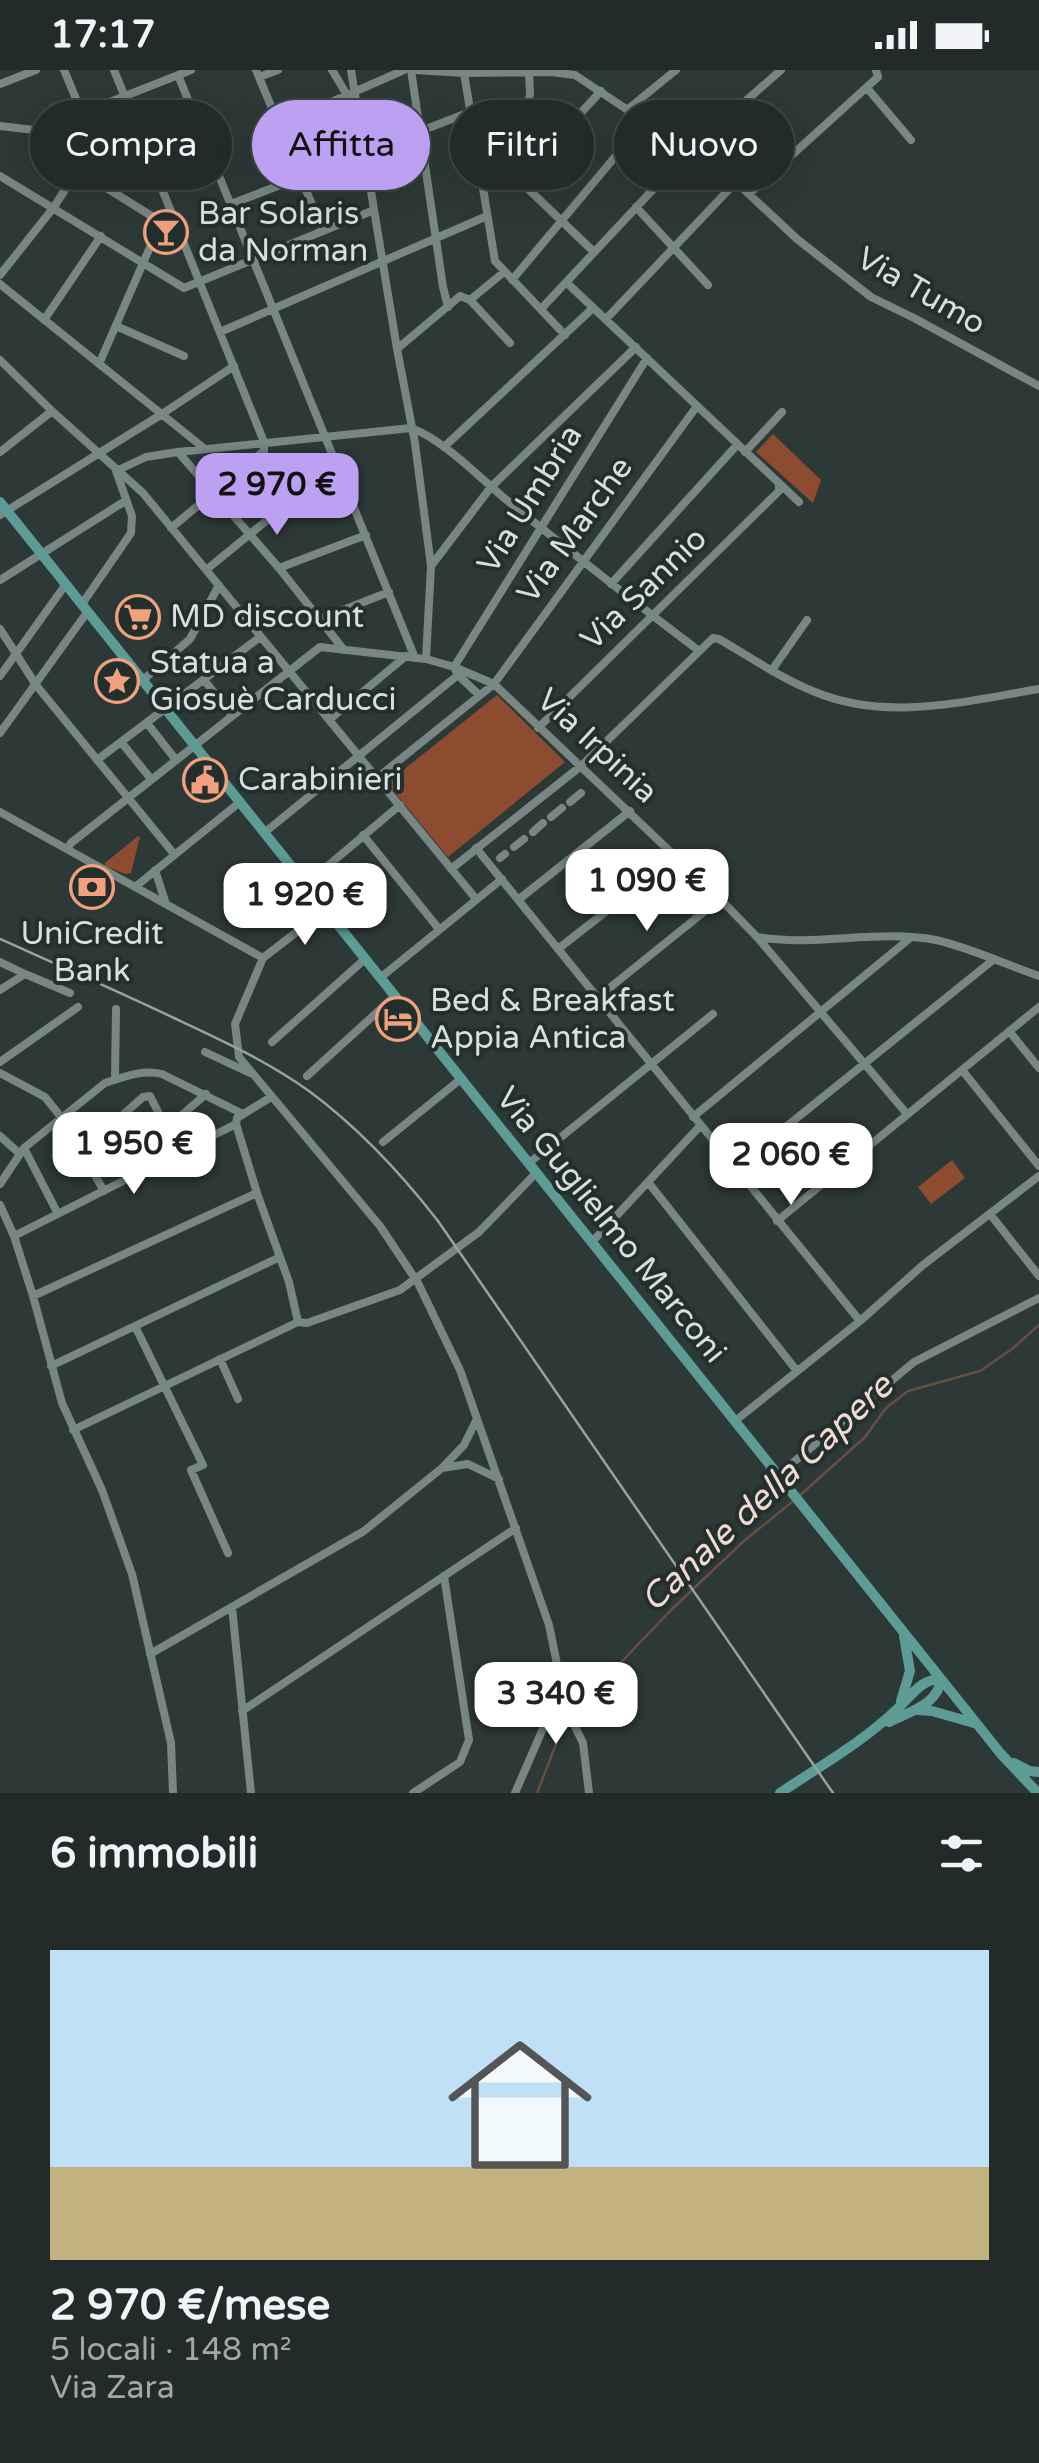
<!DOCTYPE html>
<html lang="it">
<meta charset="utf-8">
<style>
:root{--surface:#222b29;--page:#2e3735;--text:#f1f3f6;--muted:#a2a7a8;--line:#3f4746;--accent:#bca0f2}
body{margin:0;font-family:"Varela Round",sans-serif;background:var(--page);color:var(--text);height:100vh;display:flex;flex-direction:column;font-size:38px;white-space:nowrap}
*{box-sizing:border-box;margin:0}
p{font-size:32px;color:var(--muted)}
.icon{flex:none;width:55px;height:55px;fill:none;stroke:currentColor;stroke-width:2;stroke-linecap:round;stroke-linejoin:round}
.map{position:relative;height:1723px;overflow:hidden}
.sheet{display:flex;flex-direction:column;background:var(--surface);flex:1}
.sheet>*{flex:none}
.top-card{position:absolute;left:30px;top:30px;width:980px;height:90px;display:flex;gap:20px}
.price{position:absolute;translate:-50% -85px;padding:0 22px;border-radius:20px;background:#fff;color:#222;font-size:32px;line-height:65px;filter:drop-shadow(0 2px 5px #0008)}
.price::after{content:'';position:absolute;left:50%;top:60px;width:30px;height:22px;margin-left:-15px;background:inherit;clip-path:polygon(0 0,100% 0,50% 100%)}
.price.on{background:var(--accent);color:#111}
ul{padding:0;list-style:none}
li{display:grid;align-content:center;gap:20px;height:530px;padding:0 50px}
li+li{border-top:2px solid var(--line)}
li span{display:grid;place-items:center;height:310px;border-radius:0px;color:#555}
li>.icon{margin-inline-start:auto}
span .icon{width:180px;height:180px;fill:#fffc;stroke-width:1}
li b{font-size:42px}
h2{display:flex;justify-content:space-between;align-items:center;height:120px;padding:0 50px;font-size:42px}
.chip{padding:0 35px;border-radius:45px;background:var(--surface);box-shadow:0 10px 40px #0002,0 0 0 2px var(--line);font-size:35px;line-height:90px}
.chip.on{background:var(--accent);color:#111}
.status{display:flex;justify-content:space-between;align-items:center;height:70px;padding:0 50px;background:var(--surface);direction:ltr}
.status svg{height:28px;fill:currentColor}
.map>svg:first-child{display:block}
.green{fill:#8d4c2f}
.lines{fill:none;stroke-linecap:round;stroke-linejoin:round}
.stream{stroke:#664e43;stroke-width:2.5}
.minor{stroke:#788684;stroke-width:8}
.major{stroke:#5c9c95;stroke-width:10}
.rail{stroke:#98a2a1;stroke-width:2.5}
.labels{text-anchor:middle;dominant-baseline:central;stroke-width:8;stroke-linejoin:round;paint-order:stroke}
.poi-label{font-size:32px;fill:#d8e0df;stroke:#232f2d;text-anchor:start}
.street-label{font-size:32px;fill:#d8e0df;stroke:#232f2d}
.water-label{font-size:35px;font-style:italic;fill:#f1dad1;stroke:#232f2d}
</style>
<div class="status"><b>17:17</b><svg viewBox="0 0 49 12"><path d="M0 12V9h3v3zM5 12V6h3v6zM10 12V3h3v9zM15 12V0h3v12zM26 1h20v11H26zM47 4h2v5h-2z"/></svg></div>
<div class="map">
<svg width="1039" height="1723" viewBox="0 0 1039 1723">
<rect width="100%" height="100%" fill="#2d3937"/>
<!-- green -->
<path class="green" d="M 773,364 L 821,410 L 813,433 L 756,382 Z
M 497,625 L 565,692 L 448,787 L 387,713 Z
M 138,766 L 140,767 L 131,803 L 125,804 L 105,796 L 105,793 Z
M 952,1090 L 965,1108 L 931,1134 L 918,1117 Z"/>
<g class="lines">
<!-- stream -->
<path class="stream" d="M 798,1427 L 865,1367 L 886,1338 L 908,1321 L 980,1301 L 1012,1279 L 1039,1255
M 537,1723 L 565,1651 L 671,1540 L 745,1470 L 792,1432"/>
<!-- minor -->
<path class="minor" d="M 64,0 L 82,43 L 191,0
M 114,0 L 264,372 L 264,381 L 171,458
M 256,0 L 323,161
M 332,0 L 347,25
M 351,0 L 397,279 L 415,373 L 431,496 L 426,589
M 411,0 L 443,217 L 448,237
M 416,0 L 464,3 L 550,2 L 575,5 L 736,112 L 797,169 L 871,227 L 914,248 L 1039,316
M 464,3 L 495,191 L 565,265
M 178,5 L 415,588
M 259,7 L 278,0
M 0,14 L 36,0
M 867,18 L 911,70
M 628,39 L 676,0
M 279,55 L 404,0
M 0,56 L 144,73
M 475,68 L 594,182
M 483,76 L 528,35 L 530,24 L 529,2
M 154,97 L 206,75
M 78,100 L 161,152
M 0,106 L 184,218 L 374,140
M 519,110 L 601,21
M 749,124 L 878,7 L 876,0
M 231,134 L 470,42
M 636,137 L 708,215
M 0,205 L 54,137 L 98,68
M 512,210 L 645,51
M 567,213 L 799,432
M 0,214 L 205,379
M 470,230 L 510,273
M 470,230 L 504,202
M 541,239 L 690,80 L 781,0
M 606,249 L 736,112
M 44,250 L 101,166
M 116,256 L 184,286
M 220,262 L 487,146
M 397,279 L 460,226 L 470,230
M 0,290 L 52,341 L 143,423 L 476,829
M 99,294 L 161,152 L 172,144
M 444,377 L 593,238
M 0,382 L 52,341
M 178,382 L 279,498 L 344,580
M 745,382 L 782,342
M 116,401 L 146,387 L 178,382 L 411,358 C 443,369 482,410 509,432 C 571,482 634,532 698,580
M 0,445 L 162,344 L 234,296
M 431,496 L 491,417 L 636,277
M 279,498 L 366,465
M 206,500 L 337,393
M 0,510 L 122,433
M 611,514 L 737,375
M 82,534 L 131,463 L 132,446 L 116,401
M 320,549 L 389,522
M 0,559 L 36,615 L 174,784
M 772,600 L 807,550
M 0,606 L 66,514
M 143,610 L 190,569 L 219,515
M 204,610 L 232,645
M 479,625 L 458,605 L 454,597 L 647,288
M 329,650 L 406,586
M 147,653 L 176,690
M 538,658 L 779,421 L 779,414
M 0,663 L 88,541
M 121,672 L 151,709
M 97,690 L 260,567
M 377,708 L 494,614 L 697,336
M 570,732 L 581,723
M 0,742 L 263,888
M 551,747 L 562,738
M 533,762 L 543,753
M 264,763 L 458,605
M 363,765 L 439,859
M 514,777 L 524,769
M 476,778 L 860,1251
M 67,779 L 71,773 L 320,577 L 426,589 L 454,597 L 494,614 L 720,829 L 757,867 L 907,1044
M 500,788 L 505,784
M 451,799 L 581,696 L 713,568 L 719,569 C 750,587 782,609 815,622 C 888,652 965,631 1039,619
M 155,800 L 166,834
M 305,815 L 400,735
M 135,817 L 240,732
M 518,830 L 630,741
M 325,840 L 263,888 L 235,954 L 239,987 L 380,1156 L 418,1213 L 460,1300 L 549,1555 L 566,1638 L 583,1673 L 589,1723
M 757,867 C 816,877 877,859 936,870 C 968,877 1007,895 1039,906
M 558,879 L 677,786
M 0,892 L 25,904
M 380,908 L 502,809
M 0,920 L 25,904 L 70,923
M 597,928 L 720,829
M 1009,961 L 1039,998
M 272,972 L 365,889
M 205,982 L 250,1003
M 0,992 L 78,937
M 962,1000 L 1039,1096
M 0,1003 L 45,1027 L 61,1047 L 104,1121
M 307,1006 L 395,926
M 115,1009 L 116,939
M 693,1047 L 909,869
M 236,1054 L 257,1123 L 289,1212 L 298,1252
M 167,1058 L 206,1024
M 0,1066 L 20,1084
M 383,1072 L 462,1008
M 24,1078 L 58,1144
M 81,1082 L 143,1027 L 150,1026 L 179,1083
M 529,1093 L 713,944
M 735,1098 L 993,890
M 648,1112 L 797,1301
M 0,1114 L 24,1078 L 105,1013 C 123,1007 143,999 162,1004 L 243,1044
M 0,1135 L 14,1166 L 33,1226 L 62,1333 L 102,1420 L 132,1504 L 171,1673 L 173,1723
M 990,1144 L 1039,1206
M 777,1151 L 1039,937
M 14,1166 L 236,1054 L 237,1048 L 271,1027
M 592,1172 L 700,1056
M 33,1226 L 257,1123
M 135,1256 L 203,1395 L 191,1400 L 228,1483
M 220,1289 L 238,1329
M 51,1296 L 280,1187
M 735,1351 L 860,1251 L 923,1195 L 1039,1106
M 73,1360 L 298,1252 L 307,1253 L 400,1220 L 479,1162 L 537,1102
M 442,1398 L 468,1394 L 499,1409
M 778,1405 L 914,1292 L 1039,1228
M 232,1537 L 251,1723
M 150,1584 L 364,1461 L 442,1398 L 464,1375 L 477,1349
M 242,1641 L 516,1458
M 413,1723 L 460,1692 L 469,1670 L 444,1506
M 515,1723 L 561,1617"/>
<!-- major -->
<path class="major" d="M 0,432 L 1001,1684 L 1035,1720
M 901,1631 L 910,1601 L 904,1566
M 918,1640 L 932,1641 L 974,1653
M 889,1652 C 910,1641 938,1635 941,1609
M 1014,1693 L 1029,1701 L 1039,1702
M 780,1723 C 820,1696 863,1672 897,1639 C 912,1626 920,1609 941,1609"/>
<!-- rail -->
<path class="rail" d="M 0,869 C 58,895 117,921 174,948 C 221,970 267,991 309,1021 C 359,1058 400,1102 438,1151 L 833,1723"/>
</g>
<!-- icons -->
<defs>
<g id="bar-ring" transform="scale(2.25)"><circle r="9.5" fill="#232f2d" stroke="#f2a17e" stroke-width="1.5"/><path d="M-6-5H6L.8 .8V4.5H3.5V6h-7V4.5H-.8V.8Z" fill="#f2a17e"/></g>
<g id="supermarket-ring" transform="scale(2.25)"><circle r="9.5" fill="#232f2d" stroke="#f2a17e" stroke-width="1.5"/><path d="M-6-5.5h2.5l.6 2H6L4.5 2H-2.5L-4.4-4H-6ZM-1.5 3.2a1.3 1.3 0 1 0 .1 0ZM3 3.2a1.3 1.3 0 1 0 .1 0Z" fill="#f2a17e"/></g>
<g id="sight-ring" transform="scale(2.25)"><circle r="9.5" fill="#232f2d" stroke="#f2a17e" stroke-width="1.5"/><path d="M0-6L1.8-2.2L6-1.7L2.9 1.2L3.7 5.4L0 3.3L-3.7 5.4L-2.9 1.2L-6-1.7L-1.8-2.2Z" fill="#f2a17e"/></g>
<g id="civic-ring" transform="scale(2.25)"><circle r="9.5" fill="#232f2d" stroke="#f2a17e" stroke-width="1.5"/><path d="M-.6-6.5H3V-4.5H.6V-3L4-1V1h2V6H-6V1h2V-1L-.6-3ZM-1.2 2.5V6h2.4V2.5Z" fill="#f2a17e"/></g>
<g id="bank-ring" transform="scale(2.25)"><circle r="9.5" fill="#232f2d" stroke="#f2a17e" stroke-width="1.5"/><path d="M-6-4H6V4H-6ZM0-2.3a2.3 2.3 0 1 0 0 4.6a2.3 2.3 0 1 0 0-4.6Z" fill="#f2a17e"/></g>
<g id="hotel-ring" transform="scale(2.25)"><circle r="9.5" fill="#232f2d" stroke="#f2a17e" stroke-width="1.5"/><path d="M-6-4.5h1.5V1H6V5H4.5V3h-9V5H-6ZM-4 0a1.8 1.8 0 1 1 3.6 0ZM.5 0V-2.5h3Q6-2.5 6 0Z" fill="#f2a17e"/></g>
</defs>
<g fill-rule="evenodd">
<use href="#bar-ring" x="166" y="162"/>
<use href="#supermarket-ring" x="138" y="547"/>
<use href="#sight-ring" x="117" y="611"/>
<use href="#civic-ring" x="205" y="710"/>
<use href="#bank-ring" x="92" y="817"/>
<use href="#hotel-ring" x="398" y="949"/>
</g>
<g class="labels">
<!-- poi labels -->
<g class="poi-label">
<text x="198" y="144">Bar Solaris<tspan x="198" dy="37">da Norman</tspan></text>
<text x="170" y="547">MD discount</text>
<text x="150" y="593">Statua a<tspan x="150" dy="37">Giosuè Carducci</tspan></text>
<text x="238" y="710">Carabinieri</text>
<text x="92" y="864" text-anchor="middle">UniCredit<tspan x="92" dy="37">Bank</tspan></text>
<text x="430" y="931">Bed &amp; Breakfast<tspan x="430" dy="37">Appia Antica</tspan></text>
</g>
<!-- street labels -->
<g class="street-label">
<text transform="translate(921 221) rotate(30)">Via Tumo</text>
<text transform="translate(530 429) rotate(-58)">Via Umbria</text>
<text transform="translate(575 460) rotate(-54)">Via Marche</text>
<text transform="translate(644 519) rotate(-44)">Via Sannio</text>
<text transform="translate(597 676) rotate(43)">Via Irpinia</text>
<text transform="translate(611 1155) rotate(51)">Via Guglielmo Marconi</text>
</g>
<!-- water labels -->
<g class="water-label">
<text transform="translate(767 1423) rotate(-43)">Canale della Capere</text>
</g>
</g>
</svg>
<b class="price on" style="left:277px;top:468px">2 970 €</b>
<b class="price" style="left:647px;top:864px">1 090 €</b>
<b class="price" style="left:305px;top:878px">1 920 €</b>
<b class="price" style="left:134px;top:1127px">1 950 €</b>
<b class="price" style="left:791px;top:1138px">2 060 €</b>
<b class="price" style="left:556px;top:1677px">3 340 €</b>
<div class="top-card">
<a class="chip">Compra</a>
<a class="chip on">Affitta</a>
<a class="chip">Filtri</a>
<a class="chip">Nuovo</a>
</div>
</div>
<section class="sheet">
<h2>6 immobili<svg class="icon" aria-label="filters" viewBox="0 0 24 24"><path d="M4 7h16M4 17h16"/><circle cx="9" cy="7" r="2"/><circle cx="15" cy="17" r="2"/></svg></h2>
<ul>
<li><span style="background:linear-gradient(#bfe0f5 70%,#c2b280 0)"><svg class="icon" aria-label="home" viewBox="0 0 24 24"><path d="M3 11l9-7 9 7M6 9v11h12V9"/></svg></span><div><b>2 970 €/mese</b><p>5 locali · 148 m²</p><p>Via Zara</p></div></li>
</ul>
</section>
